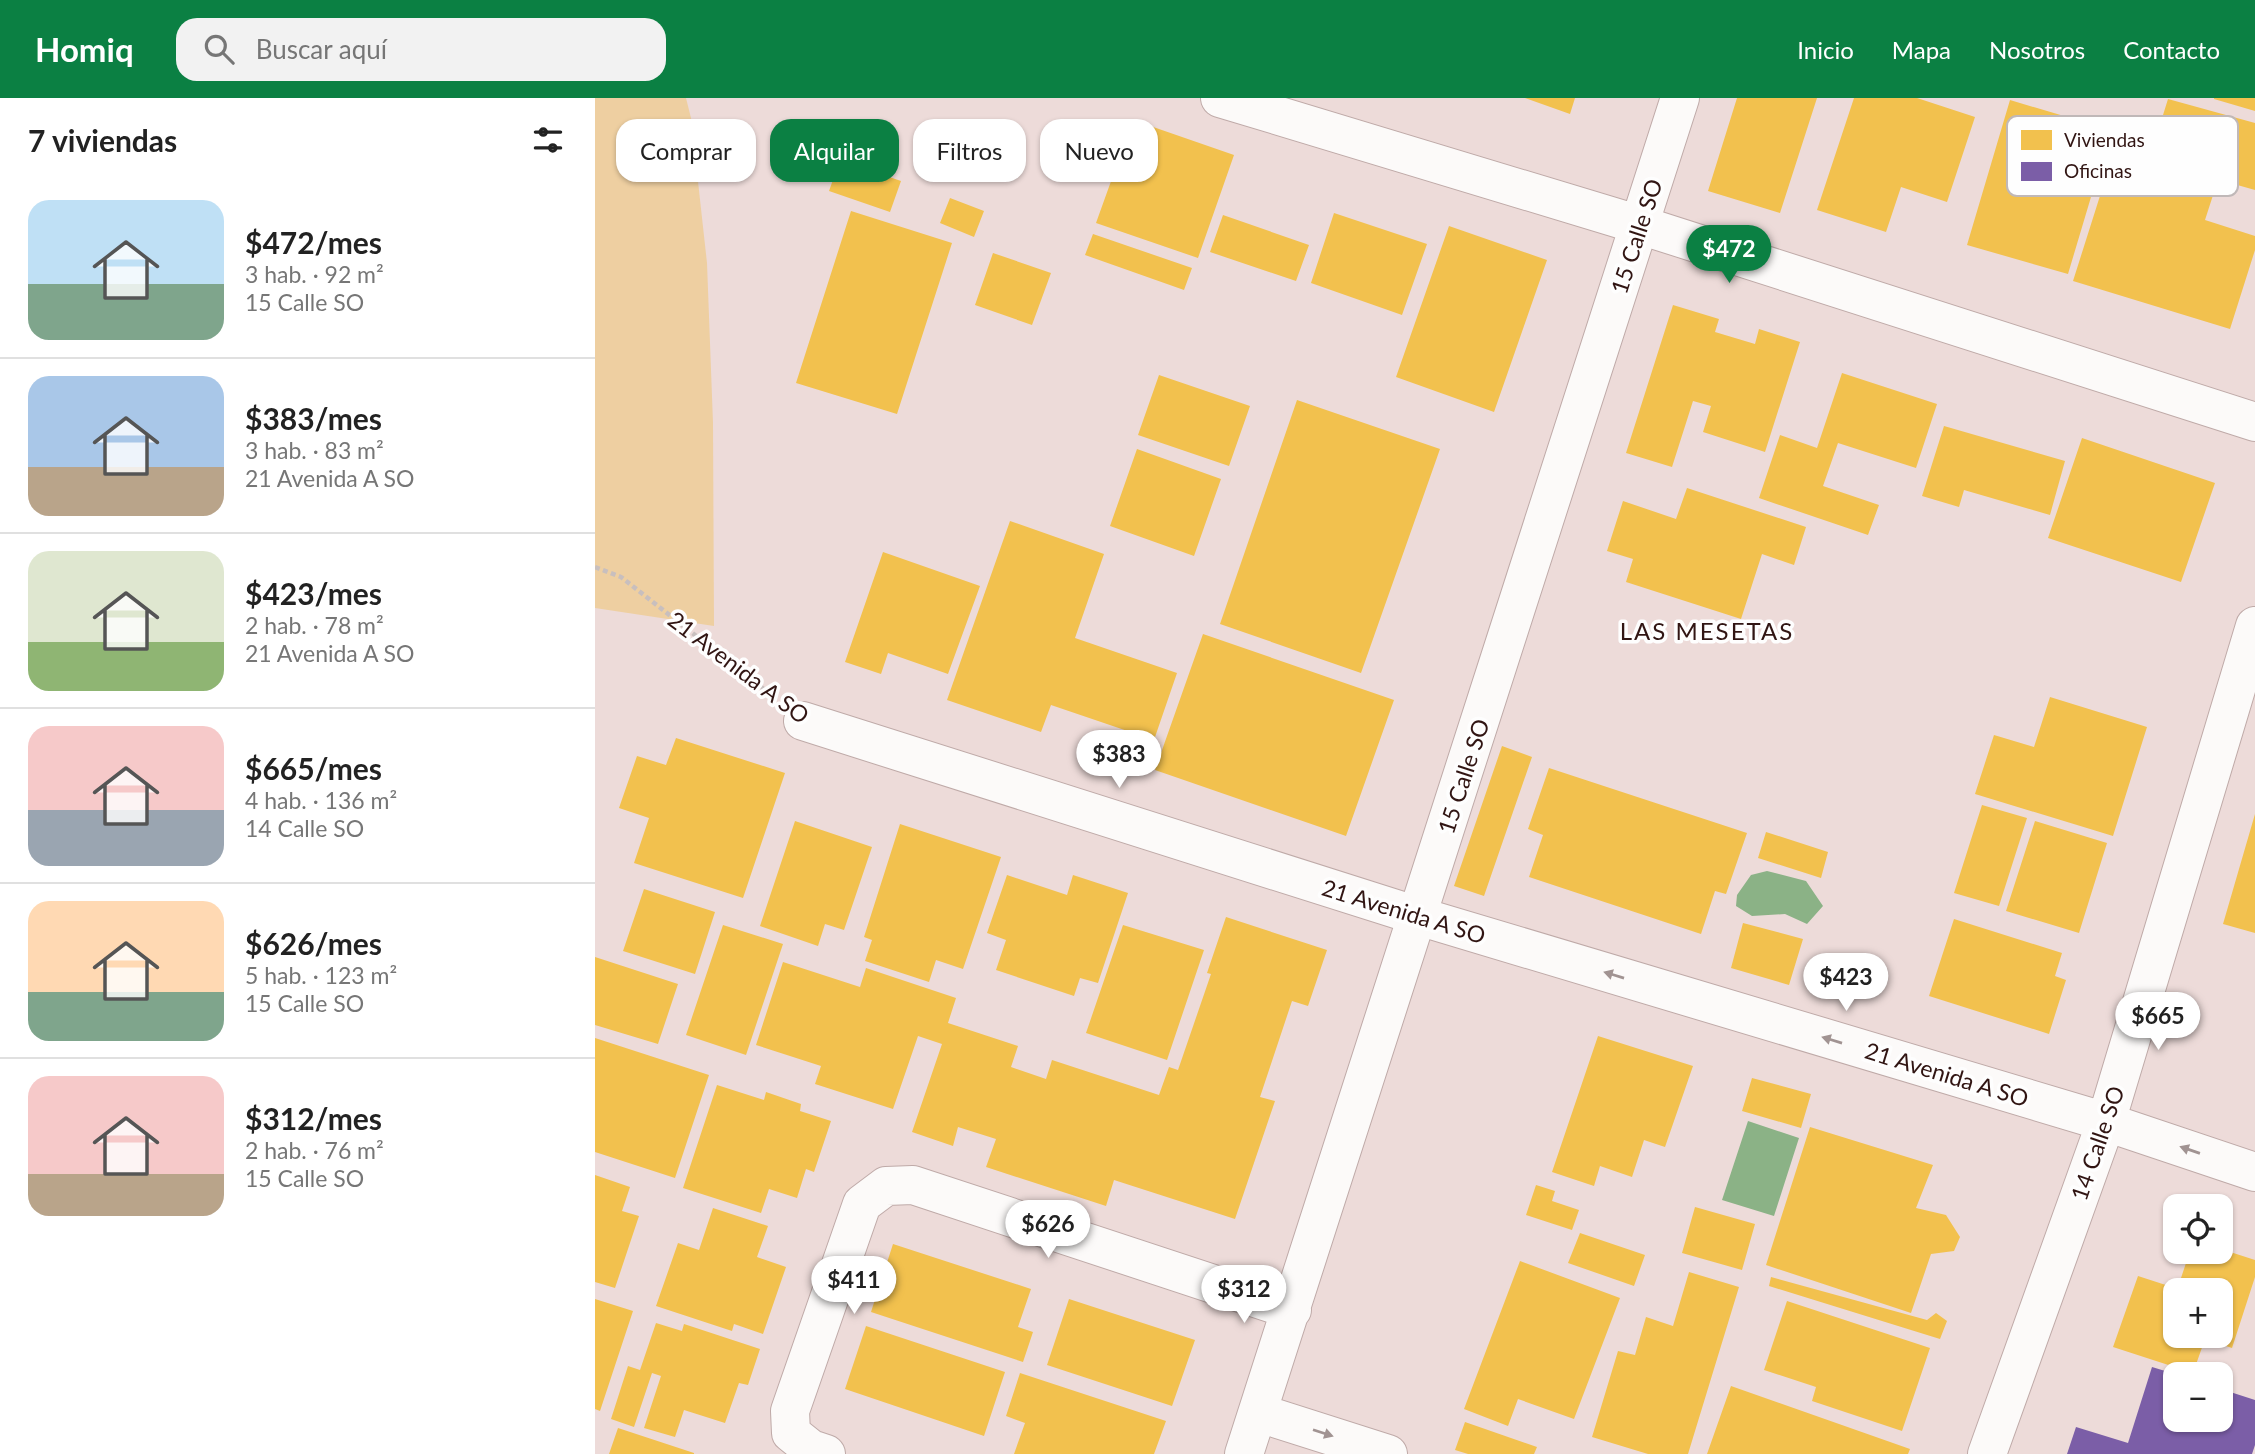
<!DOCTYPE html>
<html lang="es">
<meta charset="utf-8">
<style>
:root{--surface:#fff;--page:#f2f2f2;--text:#222;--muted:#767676;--line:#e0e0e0;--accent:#0b8043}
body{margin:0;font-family:Lato,sans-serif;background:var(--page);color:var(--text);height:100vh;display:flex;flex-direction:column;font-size:26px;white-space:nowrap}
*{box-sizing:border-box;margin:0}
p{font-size:23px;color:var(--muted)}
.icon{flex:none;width:38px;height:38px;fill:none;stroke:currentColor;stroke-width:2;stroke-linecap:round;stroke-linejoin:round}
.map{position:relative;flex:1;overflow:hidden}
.sheet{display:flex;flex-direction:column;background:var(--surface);width:595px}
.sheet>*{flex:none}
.guide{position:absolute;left:21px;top:21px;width:665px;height:63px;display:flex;gap:14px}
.tools{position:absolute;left:1568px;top:1096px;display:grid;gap:14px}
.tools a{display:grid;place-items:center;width:70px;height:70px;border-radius:14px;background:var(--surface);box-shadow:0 2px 5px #0004;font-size:35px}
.price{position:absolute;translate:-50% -60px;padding:0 16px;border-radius:24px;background:#fff;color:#222;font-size:23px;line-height:46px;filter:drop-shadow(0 2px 4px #0008)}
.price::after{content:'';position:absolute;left:50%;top:42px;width:21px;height:16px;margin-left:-10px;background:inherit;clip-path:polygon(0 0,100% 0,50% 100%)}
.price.selected{background:var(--accent);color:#fff}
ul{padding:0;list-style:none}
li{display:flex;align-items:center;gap:21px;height:175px;padding:0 28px}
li+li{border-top:2px solid var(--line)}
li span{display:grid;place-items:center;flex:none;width:196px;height:140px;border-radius:21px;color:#555}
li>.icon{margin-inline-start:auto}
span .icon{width:84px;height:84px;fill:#fffc;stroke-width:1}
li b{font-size:30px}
h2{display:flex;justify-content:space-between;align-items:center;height:84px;padding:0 28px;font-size:30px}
.pill{padding:0 24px;border-radius:21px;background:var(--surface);box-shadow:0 2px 5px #0004;font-size:24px;line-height:63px}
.pill.selected{background:var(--accent);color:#fff}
header{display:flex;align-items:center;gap:42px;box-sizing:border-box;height:98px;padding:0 35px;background:var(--accent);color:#fff}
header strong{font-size:33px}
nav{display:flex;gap:38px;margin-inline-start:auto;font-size:24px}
.search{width:490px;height:63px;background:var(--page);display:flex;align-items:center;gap:18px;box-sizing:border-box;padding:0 24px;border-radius:21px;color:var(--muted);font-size:26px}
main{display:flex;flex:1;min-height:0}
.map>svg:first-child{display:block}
.green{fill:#eecfa1}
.water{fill:#8bb286}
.homes{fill:#f2c14e}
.offices{fill:#7b5ea7}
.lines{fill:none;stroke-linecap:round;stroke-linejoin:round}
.minor-casing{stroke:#bfaaa8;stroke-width:40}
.path{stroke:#c8bfbe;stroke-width:4.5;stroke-dasharray:5 3.5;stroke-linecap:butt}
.minor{stroke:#fcfaf9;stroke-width:38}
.oneway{fill:#a19392}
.labels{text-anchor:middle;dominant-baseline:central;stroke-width:7;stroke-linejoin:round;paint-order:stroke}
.street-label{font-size:23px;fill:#311513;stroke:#fefefe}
.neighbourhood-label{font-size:24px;letter-spacing:2px;fill:#311513;stroke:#fefefe}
.key{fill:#fefefe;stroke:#c0b8b8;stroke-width:2}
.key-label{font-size:19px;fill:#311513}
</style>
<header>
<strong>Homiq</strong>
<div class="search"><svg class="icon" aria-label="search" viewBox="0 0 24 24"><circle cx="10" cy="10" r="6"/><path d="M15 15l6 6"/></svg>Buscar aquí</div>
<nav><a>Inicio</a><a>Mapa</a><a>Nosotros</a><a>Contacto</a></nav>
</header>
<main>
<section class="sheet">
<h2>7 viviendas<svg class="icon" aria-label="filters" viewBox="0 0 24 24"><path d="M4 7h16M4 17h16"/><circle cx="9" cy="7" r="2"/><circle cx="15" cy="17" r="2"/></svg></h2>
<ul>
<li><span style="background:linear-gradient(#bfe0f5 60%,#7fa58c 0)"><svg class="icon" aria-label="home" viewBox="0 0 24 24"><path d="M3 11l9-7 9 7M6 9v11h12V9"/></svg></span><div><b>$472/mes</b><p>3 hab. · 92 m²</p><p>15 Calle SO</p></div></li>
<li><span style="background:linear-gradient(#a9c7e8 65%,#b9a48a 0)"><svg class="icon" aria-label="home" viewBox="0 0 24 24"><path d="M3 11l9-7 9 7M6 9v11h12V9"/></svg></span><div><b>$383/mes</b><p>3 hab. · 83 m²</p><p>21 Avenida A SO</p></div></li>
<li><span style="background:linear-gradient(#dfe7d0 65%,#8fb573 0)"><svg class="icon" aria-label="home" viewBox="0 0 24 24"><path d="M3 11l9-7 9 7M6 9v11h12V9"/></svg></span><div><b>$423/mes</b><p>2 hab. · 78 m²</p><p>21 Avenida A SO</p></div></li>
<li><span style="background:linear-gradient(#f6c9c9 60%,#9aa5b1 0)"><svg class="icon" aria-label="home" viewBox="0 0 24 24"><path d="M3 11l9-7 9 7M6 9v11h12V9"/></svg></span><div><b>$665/mes</b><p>4 hab. · 136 m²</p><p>14 Calle SO</p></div></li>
<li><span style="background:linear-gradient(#ffd9b3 65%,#7fa58c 0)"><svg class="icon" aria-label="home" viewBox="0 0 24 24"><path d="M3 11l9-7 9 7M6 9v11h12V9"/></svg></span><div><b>$626/mes</b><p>5 hab. · 123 m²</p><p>15 Calle SO</p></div></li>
<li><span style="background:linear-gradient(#f6c9c9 70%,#b9a48a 0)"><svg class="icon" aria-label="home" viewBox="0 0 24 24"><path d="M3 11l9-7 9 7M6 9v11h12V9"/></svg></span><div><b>$312/mes</b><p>2 hab. · 76 m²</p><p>15 Calle SO</p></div></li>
</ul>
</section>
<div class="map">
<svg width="1660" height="1356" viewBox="0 0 1660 1356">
<rect width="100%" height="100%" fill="#eddbd9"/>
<!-- green -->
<path class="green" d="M 0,0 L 91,0 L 96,20 L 112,165 L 118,325 L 119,528 L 0,510 Z"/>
<!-- water -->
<path class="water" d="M 1172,773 L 1211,783 L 1228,808 L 1212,826 L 1190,816 L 1157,818 L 1141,808 L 1142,797 L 1156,777 Z
M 1153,1023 L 1204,1040 L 1179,1118 L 1127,1102 Z"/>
<!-- homes -->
<path class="homes" d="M 930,0 L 980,0 L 975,16 Z
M 1142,0 L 1222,0 L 1185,115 L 1113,93 Z
M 1259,0 L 1322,0 L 1380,19 L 1352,104 L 1306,89 L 1291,134 L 1222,112 Z
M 1619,0 L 1660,0 L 1660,13 L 1619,1 Z
M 1573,1 L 1660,25 L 1660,92 L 1554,62 Z
M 1415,2 L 1516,32 L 1473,176 L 1372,147 Z
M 538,22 L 639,57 L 603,160 L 501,125 Z
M 1517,60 L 1620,91 L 1610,122 L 1660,138 L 1660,152 L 1635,231 L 1478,183 Z
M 245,62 L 306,83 L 295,114 L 234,93 Z
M 355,100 L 389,113 L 379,139 L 345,125 Z
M 256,113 L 357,145 L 302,316 L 201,285 Z
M 739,115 L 832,146 L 807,217 L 716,185 Z
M 628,117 L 714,147 L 701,183 L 615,154 Z
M 854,128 L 952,162 L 899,314 L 801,279 Z
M 498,136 L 597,170 L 589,192 L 490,157 Z
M 398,155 L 456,175 L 437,227 L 380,207 Z
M 1078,207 L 1124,221 L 1120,234 L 1160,246 L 1164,231 L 1205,244 L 1170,354 L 1108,334 L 1116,308 L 1098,303 L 1077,369 L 1031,355 Z
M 1247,275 L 1342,306 L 1321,370 L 1243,345 L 1228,388 L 1284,407 L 1273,437 L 1164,400 L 1185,337 L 1222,350 Z
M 564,277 L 655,308 L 634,368 L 543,337 Z
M 702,302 L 845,351 L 766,575 L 625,526 Z
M 1349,328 L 1470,363 L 1455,417 L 1369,392 L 1364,409 L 1327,398 Z
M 1487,340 L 1620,385 L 1586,484 L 1453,440 Z
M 542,351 L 626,381 L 599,458 L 515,428 Z
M 1092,390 L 1211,429 L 1199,467 L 1167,456 L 1146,521 L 1031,484 L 1038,461 L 1012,453 L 1028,403 L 1081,421 Z
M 415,423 L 509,456 L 480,540 L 582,575 L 559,642 L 456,607 L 446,634 L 352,602 Z
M 288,454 L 385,488 L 353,576 L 293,555 L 286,576 L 250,564 Z
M 608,536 L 799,602 L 751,738 L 560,672 Z
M 1455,599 L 1552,629 L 1518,738 L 1380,696 L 1399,637 L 1439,649 Z
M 81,640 L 190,675 L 148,800 L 39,765 L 54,720 L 24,710 L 42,658 L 71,667 Z
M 907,648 L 937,659 L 889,798 L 859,788 Z
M 954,670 L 1152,735 L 1131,796 L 1120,793 L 1106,836 L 934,779 L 948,737 L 933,731 Z
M 1387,707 L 1432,720 L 1404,808 L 1359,795 Z
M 1660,716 L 1660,835 L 1628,826 Z
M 200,723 L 277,749 L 249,832 L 230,826 L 223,848 L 165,828 Z
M 1440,723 L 1512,745 L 1484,835 L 1411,813 Z
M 305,726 L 406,759 L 368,871 L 341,862 L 334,884 L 270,863 L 277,842 L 269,839 Z
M 1171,734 L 1233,754 L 1226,780 L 1163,760 Z
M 412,777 L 472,797 L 478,777 L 533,795 L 503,885 L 485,880 L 479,898 L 401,872 L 411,842 L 392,835 Z
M 49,791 L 120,814 L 100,876 L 28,853 Z
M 631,819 L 732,852 L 713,908 L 697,903 L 665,999 L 680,1003 L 640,1121 L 519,1082 L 511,1108 L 391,1069 L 401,1041 L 363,1029 L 358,1048 L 317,1034 L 347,946 L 323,938 L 298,1011 L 220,986 L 226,968 L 161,947 L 188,864 L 265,889 L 271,870 L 361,900 L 353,925 L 423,948 L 416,969 L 451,981 L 457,962 L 564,997 L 574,969 L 583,972 L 616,876 L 612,875 Z
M 1359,821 L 1467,855 L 1460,878 L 1471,882 L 1454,936 L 1334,898 Z
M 1148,825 L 1208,841 L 1194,887 L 1136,870 Z
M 128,827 L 188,846 L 151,957 L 91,937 Z
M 528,827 L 609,852 L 572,962 L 491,935 Z
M 0,859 L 83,886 L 63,946 L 0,927 Z
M 1003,938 L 1098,968 L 1070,1049 L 1049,1042 L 1037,1079 L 1005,1068 L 999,1088 L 957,1074 Z
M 0,940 L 114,977 L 80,1080 L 0,1054 Z
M 1157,980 L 1216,996 L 1206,1030 L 1147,1013 Z
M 122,987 L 169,1002 L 171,994 L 206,1006 L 205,1013 L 236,1023 L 219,1074 L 211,1071 L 202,1100 L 174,1091 L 166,1115 L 88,1090 Z
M 1215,1029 L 1338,1067 L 1321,1110 L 1351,1117 L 1365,1139 L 1359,1153 L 1336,1156 L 1316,1215 L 1171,1167 Z
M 0,1077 L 35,1089 L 27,1113 L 44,1118 L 20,1190 L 0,1184 Z
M 941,1087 L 960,1093 L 957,1103 L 984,1112 L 977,1132 L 931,1117 Z
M 1100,1109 L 1160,1126 L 1147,1172 L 1087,1155 Z
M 118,1110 L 173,1128 L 162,1159 L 191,1169 L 168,1236 L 139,1226 L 137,1233 L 61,1208 L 83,1145 L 104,1152 Z
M 985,1135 L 1050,1157 L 1039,1188 L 973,1165 Z
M 298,1146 L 436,1191 L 423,1229 L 438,1234 L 428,1264 L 276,1214 Z
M 1626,1151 L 1660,1162 L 1660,1179 L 1637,1250 L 1610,1241 L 1598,1275 L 1518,1249 L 1543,1178 L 1580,1190 L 1580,1237 L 1626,1237 L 1626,1192 L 1582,1192 L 1595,1153 L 1626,1153 Z
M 925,1163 L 1025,1200 L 979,1321 L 923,1301 L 913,1328 L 869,1311 Z
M 1094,1174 L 1144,1189 L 1093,1356 L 1053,1356 L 997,1339 L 1023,1253 L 1040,1257 L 1051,1219 L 1078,1228 Z
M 1176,1179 L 1332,1222 L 1341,1215 L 1352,1223 L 1345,1241 L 1174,1188 Z
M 0,1201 L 38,1213 L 5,1313 L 0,1311 Z
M 474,1201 L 600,1242 L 577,1308 L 452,1267 Z
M 1192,1203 L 1335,1250 L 1307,1333 L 1217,1303 L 1221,1289 L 1169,1272 Z
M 61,1225 L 87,1233 L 89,1226 L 165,1251 L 153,1287 L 144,1285 L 130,1325 L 89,1312 L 80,1339 L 49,1330 L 66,1278 L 57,1275 L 39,1329 L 16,1321 L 33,1268 L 45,1272 Z
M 271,1228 L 410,1274 L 389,1338 L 250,1291 Z
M 425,1275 L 571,1323 L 559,1356 L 419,1356 L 430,1325 L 411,1318 Z
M 1136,1288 L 1315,1351 L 1313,1356 L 1112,1356 Z
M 870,1324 L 942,1349 L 939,1356 L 873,1356 L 860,1352 Z
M 23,1330 L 99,1355 L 99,1356 L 14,1356 Z"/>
<!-- offices -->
<path class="offices" d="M 1557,1269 L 1580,1276 L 1580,1321 L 1626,1321 L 1626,1291 L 1660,1302 L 1660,1347 L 1657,1356 L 1472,1356 L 1481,1329 L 1533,1345 Z"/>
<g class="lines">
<!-- minor casing -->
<g class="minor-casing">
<path id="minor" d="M 625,0 L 1045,127 L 1660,324
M 208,623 L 823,818 L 1511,1024 L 1660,1074
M 664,1315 L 793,1356
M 231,1356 L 216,1351 L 196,1335 L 195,1313 L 267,1106 L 291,1088 L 318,1087 L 697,1212
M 649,1356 L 1085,0
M 1392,1356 L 1511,1024 L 1660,528"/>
</g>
<!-- path -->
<path class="path" d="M 0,469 L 26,479 L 175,596"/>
<!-- minor -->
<use href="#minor" class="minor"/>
</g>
<!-- one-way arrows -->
<defs><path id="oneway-solid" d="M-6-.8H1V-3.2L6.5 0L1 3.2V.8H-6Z" transform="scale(1.75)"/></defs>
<g class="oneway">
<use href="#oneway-solid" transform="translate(1019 877) rotate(-163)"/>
<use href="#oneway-solid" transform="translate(1237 942) rotate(-163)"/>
<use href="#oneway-solid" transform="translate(1595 1052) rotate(-161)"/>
<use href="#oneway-solid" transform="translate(728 1335) rotate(18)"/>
</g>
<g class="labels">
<!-- street labels -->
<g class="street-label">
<text transform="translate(1041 138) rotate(-72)">15 Calle SO</text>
<text transform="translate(144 569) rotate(37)">21 Avenida A SO</text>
<text transform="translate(868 678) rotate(-72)">15 Calle SO</text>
<text transform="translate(809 813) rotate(17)">21 Avenida A SO</text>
<text transform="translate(1352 976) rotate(17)">21 Avenida A SO</text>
<text transform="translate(1502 1045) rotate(-71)">14 Calle SO</text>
</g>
<!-- neighbourhood labels -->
<g class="neighbourhood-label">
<text x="1112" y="532">LAS MESETAS</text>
</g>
</g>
<!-- legend -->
<rect x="1412" y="18" width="231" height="80" rx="10" class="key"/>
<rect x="1426" y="32" width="31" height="20" fill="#f2c14e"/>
<rect x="1426" y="64" width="31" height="19" fill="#7b5ea7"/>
<g class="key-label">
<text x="1469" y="49">Viviendas</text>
<text x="1469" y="80">Oficinas</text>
</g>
</svg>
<div class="tools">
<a><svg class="icon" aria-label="locate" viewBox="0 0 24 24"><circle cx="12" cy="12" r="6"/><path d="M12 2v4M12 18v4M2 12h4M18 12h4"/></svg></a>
<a>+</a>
<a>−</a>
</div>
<b class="price selected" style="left:1134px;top:187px">$472</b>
<b class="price" style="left:524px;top:692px">$383</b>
<b class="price" style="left:1251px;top:915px">$423</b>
<b class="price" style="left:1563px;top:954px">$665</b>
<b class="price" style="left:453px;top:1162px">$626</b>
<b class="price" style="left:259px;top:1218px">$411</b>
<b class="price" style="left:649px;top:1227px">$312</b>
<div class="guide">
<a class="pill">Comprar</a>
<a class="pill selected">Alquilar</a>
<a class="pill">Filtros</a>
<a class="pill">Nuevo</a>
</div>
</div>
</main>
